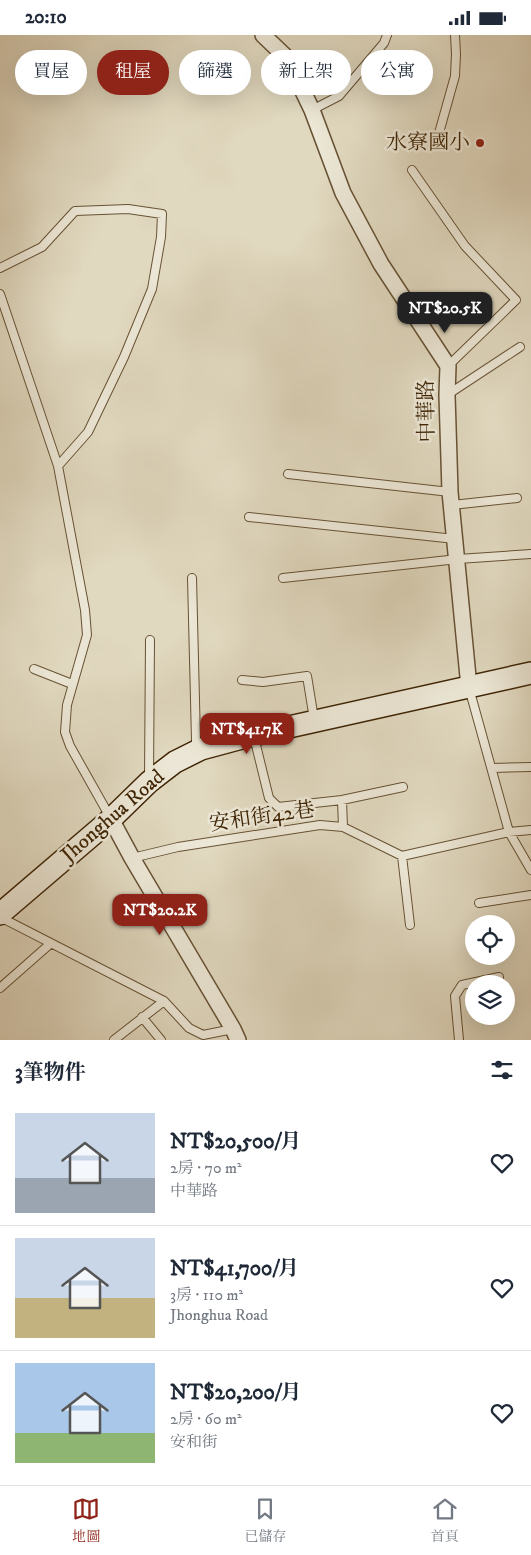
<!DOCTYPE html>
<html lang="zh-TW">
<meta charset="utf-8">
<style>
:root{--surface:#fff;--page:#f2f2f3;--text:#1f2937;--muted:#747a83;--line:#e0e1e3;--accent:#8f2418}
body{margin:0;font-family:"IM FELL DW Pica","Noto Serif TC",serif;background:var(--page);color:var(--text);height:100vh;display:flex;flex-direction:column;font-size:19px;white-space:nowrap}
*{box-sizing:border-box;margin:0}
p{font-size:16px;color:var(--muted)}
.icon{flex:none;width:28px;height:28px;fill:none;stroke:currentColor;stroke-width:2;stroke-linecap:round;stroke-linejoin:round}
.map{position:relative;height:1005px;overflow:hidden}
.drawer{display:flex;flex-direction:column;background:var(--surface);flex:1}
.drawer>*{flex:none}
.hud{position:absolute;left:15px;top:15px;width:501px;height:45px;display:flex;gap:10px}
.controls{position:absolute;left:465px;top:880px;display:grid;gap:10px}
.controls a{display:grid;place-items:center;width:50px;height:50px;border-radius:50%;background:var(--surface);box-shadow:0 5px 20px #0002;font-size:25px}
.price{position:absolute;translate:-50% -42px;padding:0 11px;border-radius:10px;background:var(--accent);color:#fff;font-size:16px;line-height:32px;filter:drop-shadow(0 1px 2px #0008)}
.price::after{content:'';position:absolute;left:50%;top:30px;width:15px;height:11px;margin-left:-8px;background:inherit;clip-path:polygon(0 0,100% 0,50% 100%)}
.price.on{background:#222;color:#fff}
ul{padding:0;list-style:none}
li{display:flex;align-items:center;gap:15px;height:125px;padding:0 15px}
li+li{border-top:1px solid var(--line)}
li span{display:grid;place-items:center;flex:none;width:140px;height:100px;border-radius:0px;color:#555}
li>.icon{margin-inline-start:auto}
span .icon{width:60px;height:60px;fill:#fffc;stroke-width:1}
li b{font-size:21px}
h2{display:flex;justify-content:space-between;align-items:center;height:60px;padding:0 15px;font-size:21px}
.chip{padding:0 18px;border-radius:22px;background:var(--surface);box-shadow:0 5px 20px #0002;font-size:18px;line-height:45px}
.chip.on{background:var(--accent);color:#fff}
.status{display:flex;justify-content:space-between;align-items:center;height:35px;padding:0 25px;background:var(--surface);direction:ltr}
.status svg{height:14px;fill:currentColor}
.dock{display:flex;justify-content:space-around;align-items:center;height:70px;border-top:1px solid var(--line);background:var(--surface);font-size:14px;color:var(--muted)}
.dock a{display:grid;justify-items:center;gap:2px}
.dock .on{color:var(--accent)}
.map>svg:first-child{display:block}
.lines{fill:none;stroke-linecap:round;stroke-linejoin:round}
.lane-casing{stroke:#675234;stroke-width:10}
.street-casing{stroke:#675234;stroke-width:18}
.secondary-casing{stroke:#3f2505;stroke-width:24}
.lane{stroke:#ebe6d5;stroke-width:8}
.street{stroke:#ebe6d5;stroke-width:15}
.secondary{stroke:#ebe6d5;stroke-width:21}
.poi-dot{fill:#8f2418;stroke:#ebe6d5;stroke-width:2}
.labels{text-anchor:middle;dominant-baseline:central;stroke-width:5;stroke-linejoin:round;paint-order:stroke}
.poi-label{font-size:21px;fill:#3f2505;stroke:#ebe6d5;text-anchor:end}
.street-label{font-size:21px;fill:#3f2505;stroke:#ebe6d5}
</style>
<div class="status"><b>20:10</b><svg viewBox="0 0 49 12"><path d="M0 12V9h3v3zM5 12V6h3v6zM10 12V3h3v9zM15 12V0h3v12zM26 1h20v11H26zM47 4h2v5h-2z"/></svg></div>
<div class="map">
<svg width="531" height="1005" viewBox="0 0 531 1005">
<rect width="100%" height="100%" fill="#e0d8bf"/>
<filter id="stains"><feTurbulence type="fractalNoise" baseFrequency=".004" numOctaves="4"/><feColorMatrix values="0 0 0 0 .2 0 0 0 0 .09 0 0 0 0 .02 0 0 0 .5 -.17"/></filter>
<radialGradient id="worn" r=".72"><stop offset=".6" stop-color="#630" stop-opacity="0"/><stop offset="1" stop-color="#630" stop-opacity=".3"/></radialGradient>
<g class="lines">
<!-- lane casing -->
<g class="lane-casing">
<path id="lane" d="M 312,75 L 339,61 L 384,8 L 387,0
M 439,98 L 455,41 L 456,19 L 455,0
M 412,135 L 465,211 L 516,265 L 448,331
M 0,233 L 42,212 L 75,176 L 128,174 L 162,179 L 161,202 L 152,254 L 124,322 L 88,397 L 58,431
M 0,259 L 58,431 L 85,575 L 87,600 L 67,670 L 65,697 L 70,711 L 110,782
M 447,360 L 520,312
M 288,439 L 450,457
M 452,470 L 517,463
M 249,482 L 455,504
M 192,543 L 196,706 L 200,713
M 283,543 L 458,524 L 531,519
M 34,634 L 72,649
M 242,645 L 263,647 L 307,641 L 314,684
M 469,653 L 509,797 L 531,835
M 254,702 L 269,763 L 278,772 L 342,765 L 403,752
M 492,733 L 531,732
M 149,742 L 150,605
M 342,765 L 343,792
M 402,821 L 410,890
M 132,823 L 178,812 L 320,790 L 343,792 L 402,821 L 509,797 L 531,795
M 479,868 L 531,860
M 0,882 L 164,966 L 189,993 L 203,1000 L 233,994
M 0,953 L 50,909
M 142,982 L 161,1005
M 114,1005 L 164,966
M 459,1005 L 455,961 L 462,950 L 499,942"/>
</g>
<!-- street casing -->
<g class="street-casing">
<path id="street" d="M 263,0 L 287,23 L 312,75 L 343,158 L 381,229 L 448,331 L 447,360 L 450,457 L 469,652
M 111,784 L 132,823 L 233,994 L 238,1005"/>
</g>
<!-- secondary casing -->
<g class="secondary-casing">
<path id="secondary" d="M 0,879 L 111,784 L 149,747 L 175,727 L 201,714 L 253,700 L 531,638"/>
</g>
<!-- lane -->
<use href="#lane" class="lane"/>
<!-- street -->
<use href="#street" class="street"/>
<!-- secondary -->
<use href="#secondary" class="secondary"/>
</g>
<!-- markers -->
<circle class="poi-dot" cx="480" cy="108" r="5"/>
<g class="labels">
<!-- poi labels -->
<g class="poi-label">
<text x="470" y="108">水寮國小</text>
</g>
<!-- street labels -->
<g class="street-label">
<text transform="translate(427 376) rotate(-91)">中華路</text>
<text transform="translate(113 781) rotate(-41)">Jhonghua Road</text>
<text transform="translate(262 782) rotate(-8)">安和街42巷</text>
</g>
</g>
<rect width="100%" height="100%" filter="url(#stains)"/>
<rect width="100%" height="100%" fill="url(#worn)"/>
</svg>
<div class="controls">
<a><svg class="icon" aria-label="locate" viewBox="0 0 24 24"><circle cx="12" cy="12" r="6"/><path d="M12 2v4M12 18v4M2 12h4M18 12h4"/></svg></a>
<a><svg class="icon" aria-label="layers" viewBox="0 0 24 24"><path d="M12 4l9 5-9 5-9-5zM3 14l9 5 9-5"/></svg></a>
</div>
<b class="price on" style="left:445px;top:299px">NT$20.5K</b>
<b class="price" style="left:247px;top:720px">NT$41.7K</b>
<b class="price" style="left:160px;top:901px">NT$20.2K</b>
<div class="hud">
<a class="chip">買屋</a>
<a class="chip on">租屋</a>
<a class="chip">篩選</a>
<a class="chip">新上架</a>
<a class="chip">公寓</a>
</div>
</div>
<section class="drawer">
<h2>3筆物件<svg class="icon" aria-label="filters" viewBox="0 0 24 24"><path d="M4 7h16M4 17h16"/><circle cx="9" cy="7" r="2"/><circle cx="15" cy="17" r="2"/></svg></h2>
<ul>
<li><span style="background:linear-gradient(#c9d6e8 65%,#9aa5b1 0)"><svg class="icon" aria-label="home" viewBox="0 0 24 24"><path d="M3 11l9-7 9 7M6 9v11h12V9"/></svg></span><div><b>NT$20,500/月</b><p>2房 · 70 m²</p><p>中華路</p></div><svg class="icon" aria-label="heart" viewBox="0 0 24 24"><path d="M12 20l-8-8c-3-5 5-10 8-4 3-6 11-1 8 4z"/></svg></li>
<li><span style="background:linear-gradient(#c9d6e8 60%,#c2b280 0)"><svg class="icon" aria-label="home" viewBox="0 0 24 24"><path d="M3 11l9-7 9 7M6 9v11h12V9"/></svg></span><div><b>NT$41,700/月</b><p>3房 · 110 m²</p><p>Jhonghua Road</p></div><svg class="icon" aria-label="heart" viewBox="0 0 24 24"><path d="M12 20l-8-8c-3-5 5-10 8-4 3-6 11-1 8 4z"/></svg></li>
<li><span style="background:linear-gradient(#a9c7e8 70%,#8fb573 0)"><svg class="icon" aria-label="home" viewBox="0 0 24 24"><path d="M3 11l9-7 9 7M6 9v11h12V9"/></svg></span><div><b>NT$20,200/月</b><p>2房 · 60 m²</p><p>安和街</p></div><svg class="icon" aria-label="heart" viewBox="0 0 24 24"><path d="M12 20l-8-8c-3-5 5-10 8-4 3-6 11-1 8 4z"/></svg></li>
</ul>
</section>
<nav class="dock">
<a class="on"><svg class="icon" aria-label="map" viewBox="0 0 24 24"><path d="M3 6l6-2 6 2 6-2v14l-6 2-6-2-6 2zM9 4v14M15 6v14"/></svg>地圖</a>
<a><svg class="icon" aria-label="saved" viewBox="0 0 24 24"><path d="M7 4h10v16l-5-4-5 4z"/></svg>已儲存</a>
<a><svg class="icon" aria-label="home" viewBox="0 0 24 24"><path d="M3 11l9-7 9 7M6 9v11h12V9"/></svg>首頁</a>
</nav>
